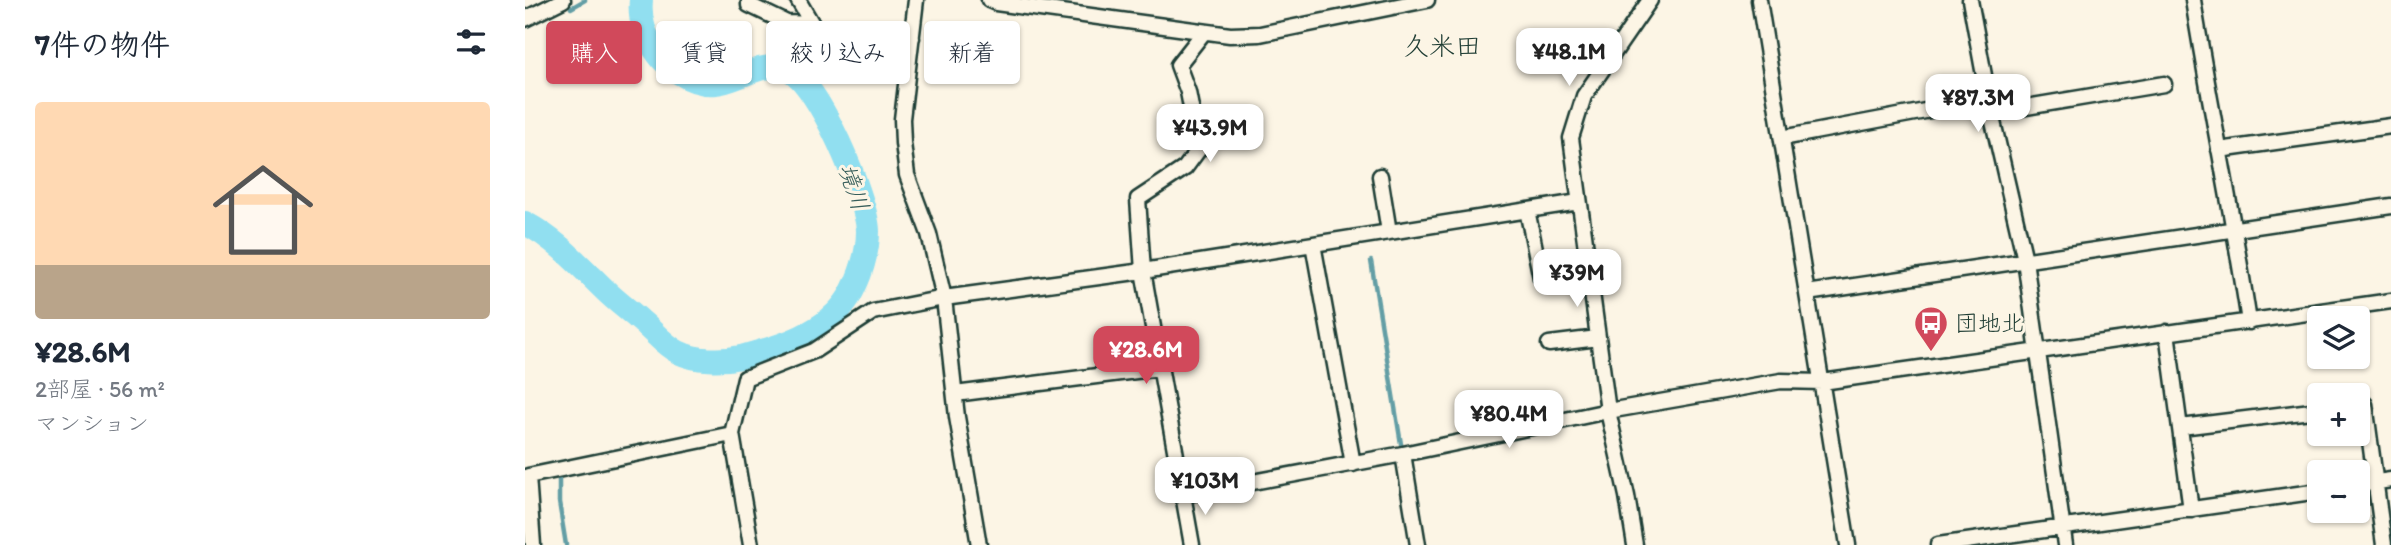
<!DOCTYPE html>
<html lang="ja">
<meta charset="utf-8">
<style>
:root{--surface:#fff;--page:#f6f6f7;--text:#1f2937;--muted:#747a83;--line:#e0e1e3;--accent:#d1495b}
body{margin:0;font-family:Itim,"Klee One",sans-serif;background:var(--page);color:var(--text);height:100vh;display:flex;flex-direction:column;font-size:26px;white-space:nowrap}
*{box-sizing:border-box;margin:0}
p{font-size:23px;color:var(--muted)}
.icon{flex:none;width:38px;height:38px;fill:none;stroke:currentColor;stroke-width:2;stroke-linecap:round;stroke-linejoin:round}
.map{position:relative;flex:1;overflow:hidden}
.side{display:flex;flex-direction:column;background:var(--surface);width:525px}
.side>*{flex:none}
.guide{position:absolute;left:21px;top:21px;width:665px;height:63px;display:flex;gap:14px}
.buttons{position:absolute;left:1782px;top:306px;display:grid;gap:14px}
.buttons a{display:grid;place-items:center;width:63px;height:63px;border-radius:7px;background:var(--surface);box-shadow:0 2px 5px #0004;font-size:35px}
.price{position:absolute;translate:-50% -60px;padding:0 16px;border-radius:14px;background:#fff;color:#222;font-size:23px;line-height:46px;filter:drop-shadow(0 2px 4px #0008)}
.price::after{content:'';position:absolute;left:50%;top:42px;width:21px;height:16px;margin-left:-10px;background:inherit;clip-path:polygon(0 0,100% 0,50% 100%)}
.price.selected{background:var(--accent);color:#fff}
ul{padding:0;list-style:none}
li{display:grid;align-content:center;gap:14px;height:371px;padding:0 35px}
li+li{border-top:2px solid var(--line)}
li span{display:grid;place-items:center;height:217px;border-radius:7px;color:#555}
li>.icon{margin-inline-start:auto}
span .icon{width:126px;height:126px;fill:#fffc;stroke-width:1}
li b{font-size:30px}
h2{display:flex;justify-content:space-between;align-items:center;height:84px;padding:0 35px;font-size:30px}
.pill{padding:0 24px;border-radius:7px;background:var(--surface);box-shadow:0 2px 5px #0004;font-size:24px;line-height:63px}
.pill.selected{background:var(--accent);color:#fff}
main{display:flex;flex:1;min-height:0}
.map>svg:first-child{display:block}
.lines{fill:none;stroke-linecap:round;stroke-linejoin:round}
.stream{stroke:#639ea5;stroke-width:4.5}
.river{stroke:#91dff0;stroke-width:24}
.minor-casing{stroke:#1f3d34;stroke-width:19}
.minor{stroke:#fcf5e5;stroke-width:14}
.labels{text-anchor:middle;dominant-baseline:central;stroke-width:6;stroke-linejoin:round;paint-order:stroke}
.poi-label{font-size:23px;fill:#1f3d34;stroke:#fcf5e5;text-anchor:start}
.water-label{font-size:24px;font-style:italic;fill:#365d5a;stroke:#fcf5e5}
.quarter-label{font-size:26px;fill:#1f3d34;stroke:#fcf5e5}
</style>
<main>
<section class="side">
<h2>7件の物件<svg class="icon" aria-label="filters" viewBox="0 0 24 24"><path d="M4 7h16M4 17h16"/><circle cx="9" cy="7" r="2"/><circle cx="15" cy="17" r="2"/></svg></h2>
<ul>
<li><span style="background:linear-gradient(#ffd9b3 75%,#b9a48a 0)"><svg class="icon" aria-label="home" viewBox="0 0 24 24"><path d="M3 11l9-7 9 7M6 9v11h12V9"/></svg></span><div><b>¥28.6M</b><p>2部屋 · 56 m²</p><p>マンション</p></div></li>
</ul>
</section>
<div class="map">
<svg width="1866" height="545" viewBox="0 0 1866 545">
<rect width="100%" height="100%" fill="#fcf5e5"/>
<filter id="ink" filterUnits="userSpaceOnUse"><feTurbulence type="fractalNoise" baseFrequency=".0143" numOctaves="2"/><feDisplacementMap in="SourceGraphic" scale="14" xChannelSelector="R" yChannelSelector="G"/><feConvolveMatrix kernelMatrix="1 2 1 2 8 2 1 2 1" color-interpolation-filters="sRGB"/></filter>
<g filter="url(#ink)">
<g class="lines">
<!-- stream -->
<path class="stream" d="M 46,8 L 60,0
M 846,261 L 877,450
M 34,479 L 34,502 L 41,545"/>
<!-- river -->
<path class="river" d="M 0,223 C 32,240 55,266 81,291 C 92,302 105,311 117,322 C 129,332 139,345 153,352 C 171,361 197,361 216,357 C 254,347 302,333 324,297 C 335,278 343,253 343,231 C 342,199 293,80 262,69 C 224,57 200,102 156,74 C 146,68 139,63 133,54 C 120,37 114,21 116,0"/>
<!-- minor casing -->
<g class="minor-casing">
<path id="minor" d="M 224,0 L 224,5 L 262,23 L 287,24
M 273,0 L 300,46 L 308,48 L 347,33 L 387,38
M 391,0 L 377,119 L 378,143 L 382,175 L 404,234 L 419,298 L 432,417 L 454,545
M 464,0 L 471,3 L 705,35 L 735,34 L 902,0
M 1234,0 L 1323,545
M 1445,0 L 1466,113 L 1500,260 L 1540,545
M 1668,0 C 1685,108 1708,214 1724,322
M 0,19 L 38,0
M 1466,113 L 1639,84
M 1257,138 L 1464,99
M 1694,150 L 1866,126
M 855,176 L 864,232
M 1002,210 L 1016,278
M 788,244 L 828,464
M 1282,293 L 1866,206
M 1642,332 L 1666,510
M 1024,344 L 1073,338
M 430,394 L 635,368
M 1832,405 L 1840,404 L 1859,545
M 1656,427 L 1794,410
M 878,454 L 893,545
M 1832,485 L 1866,480
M 658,495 L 878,454 L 1083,411 L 1256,381 L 1297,382 L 1866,301
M 8,545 L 3,476 L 207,434
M 226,545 L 207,434 L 220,378 L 289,351 L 348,312 L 419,298 L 618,271 L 1054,202
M 667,545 L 618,271 L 613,199 L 660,168 L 674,149 L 663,92 L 653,65 L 679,32
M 1110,545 L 1102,496 L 1083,411 L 1046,138 L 1059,96 L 1125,0
M 1413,545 L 1794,491"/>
</g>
<!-- minor -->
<use href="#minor" class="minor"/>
</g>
</g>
<!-- icons -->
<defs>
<g id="bus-pin" transform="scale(1.75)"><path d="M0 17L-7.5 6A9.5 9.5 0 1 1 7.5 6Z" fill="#d1495b" stroke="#fcf5e5"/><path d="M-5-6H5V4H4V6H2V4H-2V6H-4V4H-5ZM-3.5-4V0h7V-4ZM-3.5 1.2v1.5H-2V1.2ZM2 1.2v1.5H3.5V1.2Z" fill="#fff"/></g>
</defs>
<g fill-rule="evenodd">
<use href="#bus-pin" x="1406" y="323"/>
</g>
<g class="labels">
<!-- poi labels -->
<g class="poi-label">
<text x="1430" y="323">団地北</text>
</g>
<!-- water labels -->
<g class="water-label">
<text transform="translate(329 187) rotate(71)">境川</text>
</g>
<!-- quarter labels -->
<g class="quarter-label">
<text x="917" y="46">久米田</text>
</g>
</g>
</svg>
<div class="buttons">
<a><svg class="icon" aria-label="layers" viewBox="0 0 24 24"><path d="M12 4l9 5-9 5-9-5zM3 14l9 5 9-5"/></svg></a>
<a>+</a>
<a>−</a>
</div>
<b class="price" style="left:1044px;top:88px">¥48.1M</b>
<b class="price" style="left:1453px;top:134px">¥87.3M</b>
<b class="price" style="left:685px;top:164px">¥43.9M</b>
<b class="price" style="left:1052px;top:309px">¥39M</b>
<b class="price selected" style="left:621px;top:386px">¥28.6M</b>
<b class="price" style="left:984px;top:450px">¥80.4M</b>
<b class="price" style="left:680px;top:517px">¥103M</b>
<div class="guide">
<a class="pill selected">購入</a>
<a class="pill">賃貸</a>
<a class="pill">絞り込み</a>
<a class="pill">新着</a>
</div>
</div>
</main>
